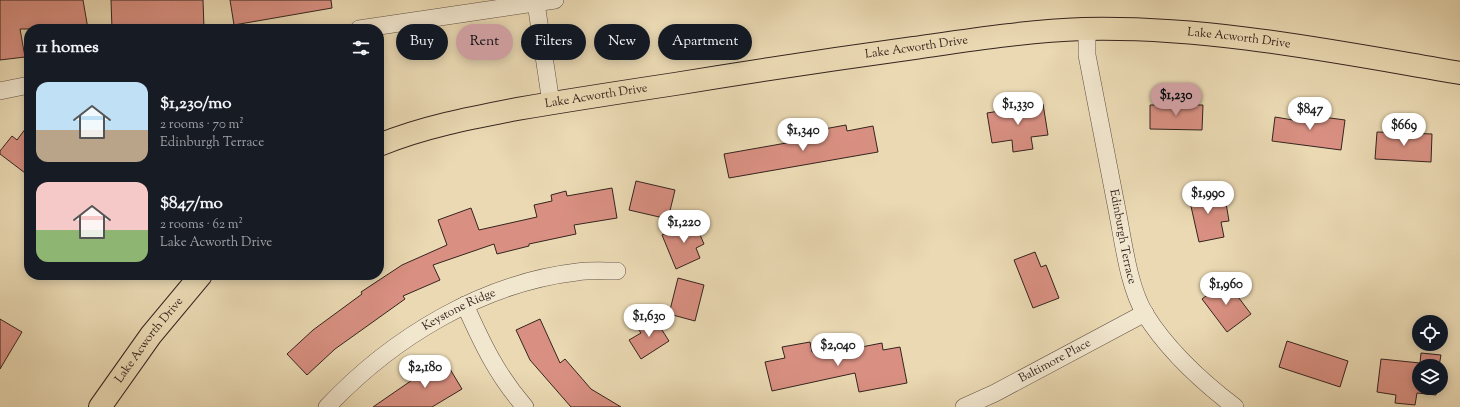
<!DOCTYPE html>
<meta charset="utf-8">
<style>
:root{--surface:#171b24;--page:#242831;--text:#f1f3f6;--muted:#9ea1a6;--accent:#c59692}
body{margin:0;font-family:"Sorts Mill Goudy",serif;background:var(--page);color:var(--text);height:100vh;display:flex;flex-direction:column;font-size:15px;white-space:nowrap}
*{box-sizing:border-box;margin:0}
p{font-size:13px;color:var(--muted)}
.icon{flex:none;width:22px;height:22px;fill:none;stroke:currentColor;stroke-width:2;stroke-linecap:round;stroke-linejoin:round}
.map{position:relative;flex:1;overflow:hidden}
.drawer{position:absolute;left:24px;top:24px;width:360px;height:256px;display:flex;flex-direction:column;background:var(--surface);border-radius:16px;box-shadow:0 2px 10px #0003}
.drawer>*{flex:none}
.top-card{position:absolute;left:396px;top:24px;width:380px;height:36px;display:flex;gap:8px}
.buttons{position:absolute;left:1412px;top:315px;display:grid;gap:8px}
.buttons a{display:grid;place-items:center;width:36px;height:36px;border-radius:50%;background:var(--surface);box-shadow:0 2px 10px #0003;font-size:20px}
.price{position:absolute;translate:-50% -34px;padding:0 9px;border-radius:14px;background:#fff;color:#222;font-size:13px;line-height:26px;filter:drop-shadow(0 1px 2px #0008)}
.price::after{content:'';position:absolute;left:50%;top:24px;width:12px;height:9px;margin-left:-6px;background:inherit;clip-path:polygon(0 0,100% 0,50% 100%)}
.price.on{background:var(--accent);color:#111}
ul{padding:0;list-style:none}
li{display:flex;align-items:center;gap:12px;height:100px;padding:0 12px}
li span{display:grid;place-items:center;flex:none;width:112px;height:80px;border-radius:12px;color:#555}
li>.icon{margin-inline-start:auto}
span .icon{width:48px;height:48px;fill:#fffc;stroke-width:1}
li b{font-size:17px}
h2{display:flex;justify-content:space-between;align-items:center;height:48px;padding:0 12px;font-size:17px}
.chip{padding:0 14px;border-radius:18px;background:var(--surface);box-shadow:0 2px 10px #0003;font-size:14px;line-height:36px}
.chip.on{background:var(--accent);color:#111}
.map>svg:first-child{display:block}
.building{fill:#d99082;stroke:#35241e}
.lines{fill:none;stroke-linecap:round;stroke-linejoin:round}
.street-casing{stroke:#625143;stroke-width:18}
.primary-casing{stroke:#35241e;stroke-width:24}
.street{stroke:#f1e6ce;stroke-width:17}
.primary{stroke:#ead9b3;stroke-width:22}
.labels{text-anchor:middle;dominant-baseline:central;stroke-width:3;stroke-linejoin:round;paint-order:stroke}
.street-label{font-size:12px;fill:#35241e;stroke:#f1e6ce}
</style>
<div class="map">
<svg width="1460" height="407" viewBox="0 0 1460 407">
<rect width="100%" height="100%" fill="#ead9b3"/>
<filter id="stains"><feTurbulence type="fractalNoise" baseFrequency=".005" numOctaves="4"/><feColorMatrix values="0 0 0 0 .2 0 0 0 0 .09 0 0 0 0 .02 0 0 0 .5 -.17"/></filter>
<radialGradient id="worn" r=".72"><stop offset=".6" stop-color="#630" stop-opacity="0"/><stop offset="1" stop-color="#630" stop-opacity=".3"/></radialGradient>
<!-- building -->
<path class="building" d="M 0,0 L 83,0 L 88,29 L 20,29 L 25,57 L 0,60 Z
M 111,0 L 203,0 L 204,29 L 112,29 Z
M 230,0 L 331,0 L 332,8 L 234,25 Z
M 1043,104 L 1048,135 L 1031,137 L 1033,149 L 1013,152 L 1012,140 L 992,143 L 987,113 Z
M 1150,105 L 1203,105 L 1202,130 L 1150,129 Z
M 1293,113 L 1345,120 L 1341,150 L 1272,141 L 1275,117 L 1293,120 Z
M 29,124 L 29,176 L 0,154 L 0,151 L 12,136 L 17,140 Z
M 846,125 L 847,131 L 873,126 L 878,152 L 729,178 L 724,154 L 826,136 L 824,129 Z
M 1377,132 L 1432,134 L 1431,162 L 1375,159 Z
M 636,181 L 675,190 L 668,219 L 629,210 Z
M 612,188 L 617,218 L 574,225 L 576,234 L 529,244 L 529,246 L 497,254 L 494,244 L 433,265 L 440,280 L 403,296 L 405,299 L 335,349 L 307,375 L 287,354 L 313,330 L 362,294 L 361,292 L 402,265 L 447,245 L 438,220 L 471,208 L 479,230 L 537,217 L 534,205 L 552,201 L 551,195 L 566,191 L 567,196 Z
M 1210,188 L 1214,205 L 1226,203 L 1229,221 L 1221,222 L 1224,237 L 1199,242 L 1188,193 Z
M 694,221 L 704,244 L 696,248 L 700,258 L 676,269 L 662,235 Z
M 1035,252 L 1041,267 L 1046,265 L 1059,298 L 1033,308 L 1014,260 Z
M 678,278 L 704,285 L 695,321 L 669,314 Z
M 1226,281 L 1251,314 L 1227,332 L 1202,299 Z
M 653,316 L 669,341 L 641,359 L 629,340 L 641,333 L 636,326 Z
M 0,319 L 22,332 L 0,369 Z
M 540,319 L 560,363 L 565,359 L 591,389 L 621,407 L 571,407 L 530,360 L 516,330 Z
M 1287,341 L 1348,361 L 1340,387 L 1279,367 Z
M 810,342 L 812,352 L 835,347 L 836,352 L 882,343 L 883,350 L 900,347 L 907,383 L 859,392 L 855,373 L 772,391 L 765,362 L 785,358 L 782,347 Z
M 1421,353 L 1441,355 L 1439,366 L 1419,366 L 1419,388 L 1437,388 L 1436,395 L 1417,393 L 1415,405 L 1395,403 L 1396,395 L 1377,392 L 1381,359 L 1420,363 Z
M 444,359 L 462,389 L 432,407 L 373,407 L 418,376 L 417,375 Z"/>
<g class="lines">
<!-- street casing -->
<g class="street-casing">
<g id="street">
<path d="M 536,3 L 551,103"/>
<path d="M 359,29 L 555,0"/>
<path id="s1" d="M 1087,29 L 1087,55 C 1097,109 1108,162 1118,215 C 1124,246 1129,287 1145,314 C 1168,351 1201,381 1235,407"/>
<path d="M 0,91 L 29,85"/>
<path d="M 465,305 C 482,343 497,375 525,407"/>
<path id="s2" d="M 327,407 C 392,338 482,283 577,272 C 590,270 604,271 617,271"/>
<path id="s3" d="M 964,407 L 995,393 L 1145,313"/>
</g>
</g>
<!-- primary casing -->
<g class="primary-casing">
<g id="primary">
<path id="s4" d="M 379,145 C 423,127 470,118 517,109 C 570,100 622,92 675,84 C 754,71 834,59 914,48 C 970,40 1027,31 1083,29 C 1210,26 1336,52 1460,73"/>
<path id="s5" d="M 100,407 L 151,335 L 201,275"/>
</g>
</g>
<!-- street -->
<use href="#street" class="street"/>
<!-- primary -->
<use href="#primary" class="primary"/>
</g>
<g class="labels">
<!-- street labels -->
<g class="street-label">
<text stroke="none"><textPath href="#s4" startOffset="871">Lake Acworth Drive</textPath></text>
<text stroke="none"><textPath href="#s4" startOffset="547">Lake Acworth Drive</textPath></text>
<text stroke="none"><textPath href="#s4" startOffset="223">Lake Acworth Drive</textPath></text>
<text stroke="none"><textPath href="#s1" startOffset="211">Edinburgh Terrace</textPath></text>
<text stroke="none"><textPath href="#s2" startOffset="165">Keystone Ridge</textPath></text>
<text stroke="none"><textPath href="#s5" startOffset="83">Lake Acworth Drive</textPath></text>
<text stroke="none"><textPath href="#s3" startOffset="102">Baltimore Place</textPath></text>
</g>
</g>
<rect width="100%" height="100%" filter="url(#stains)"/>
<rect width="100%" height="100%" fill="url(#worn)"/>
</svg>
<div class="buttons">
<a><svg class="icon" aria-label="locate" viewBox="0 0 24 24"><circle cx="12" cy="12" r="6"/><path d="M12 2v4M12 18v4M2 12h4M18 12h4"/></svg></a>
<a><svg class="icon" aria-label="layers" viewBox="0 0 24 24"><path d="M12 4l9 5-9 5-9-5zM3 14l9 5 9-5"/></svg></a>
</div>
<b class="price on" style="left:1176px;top:117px">$1,230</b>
<b class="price" style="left:1018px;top:126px">$1,330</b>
<b class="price" style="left:1310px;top:131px">$847</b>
<b class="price" style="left:1404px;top:147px">$669</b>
<b class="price" style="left:803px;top:152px">$1,340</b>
<b class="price" style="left:1208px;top:215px">$1,990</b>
<b class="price" style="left:684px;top:244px">$1,220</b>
<b class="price" style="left:1226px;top:306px">$1,960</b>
<b class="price" style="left:649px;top:338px">$1,630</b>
<b class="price" style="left:838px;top:367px">$2,040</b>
<b class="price" style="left:425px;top:389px">$2,180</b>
<div class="top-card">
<a class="chip">Buy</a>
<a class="chip on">Rent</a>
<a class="chip">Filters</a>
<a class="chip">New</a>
<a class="chip">Apartment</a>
</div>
<section class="drawer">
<h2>11 homes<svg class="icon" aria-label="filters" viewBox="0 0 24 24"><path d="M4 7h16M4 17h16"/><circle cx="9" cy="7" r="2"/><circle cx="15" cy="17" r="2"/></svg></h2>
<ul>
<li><span style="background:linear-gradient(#bfe0f5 60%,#b9a48a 0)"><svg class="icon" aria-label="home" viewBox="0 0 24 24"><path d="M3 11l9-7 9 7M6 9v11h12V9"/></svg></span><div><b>$1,230/mo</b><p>2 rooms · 70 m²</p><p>Edinburgh Terrace</p></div></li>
<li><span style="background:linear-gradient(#f6c9c9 60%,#8fb573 0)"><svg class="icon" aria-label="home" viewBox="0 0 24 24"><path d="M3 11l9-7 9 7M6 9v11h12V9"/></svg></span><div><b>$847/mo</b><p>2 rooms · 62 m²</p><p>Lake Acworth Drive</p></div></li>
</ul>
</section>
</div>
